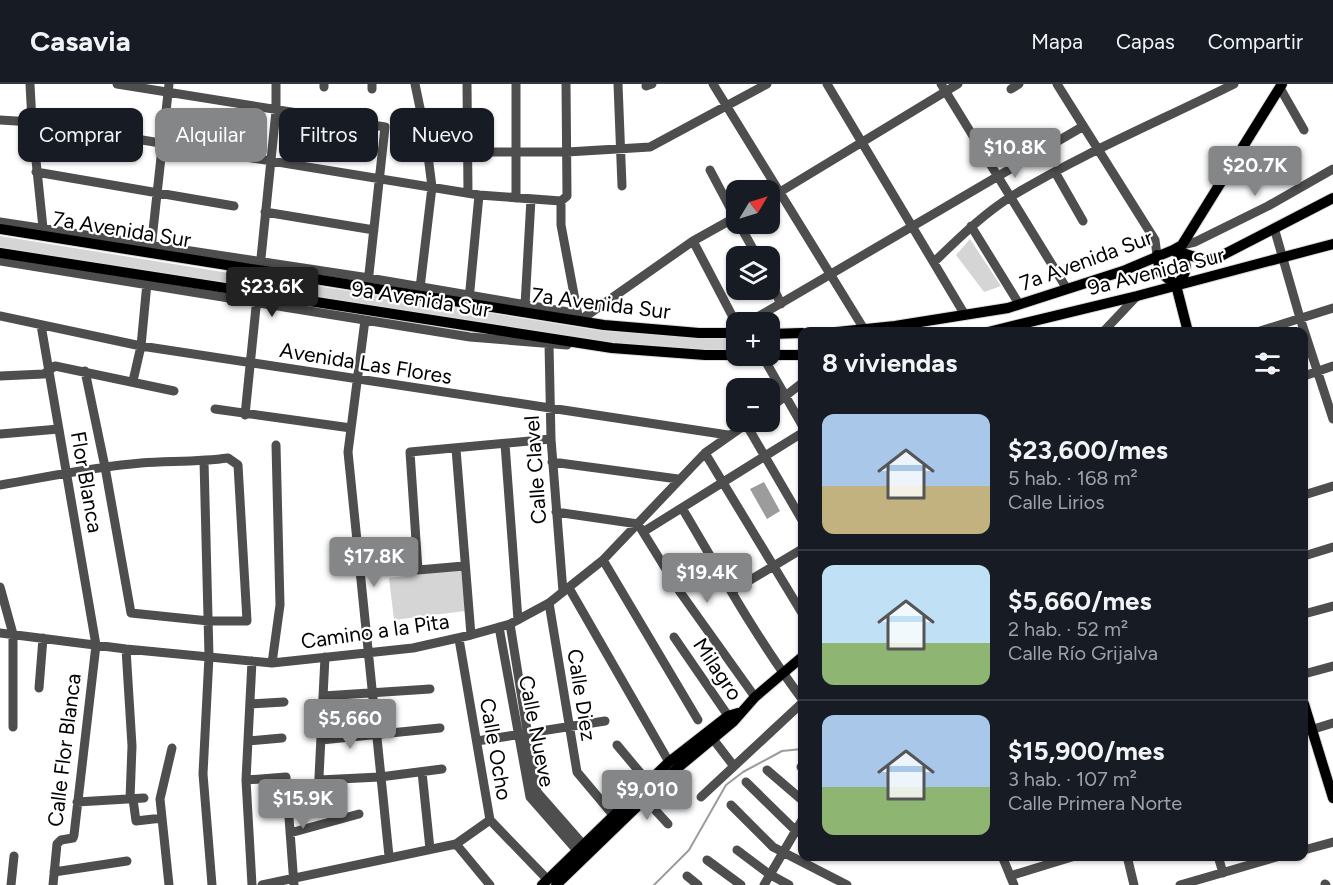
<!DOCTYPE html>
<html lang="es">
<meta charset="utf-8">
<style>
:root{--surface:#171b24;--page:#20242c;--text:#f1f3f6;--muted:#9ea1a6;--line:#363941;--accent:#858687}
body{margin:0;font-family:Figtree,sans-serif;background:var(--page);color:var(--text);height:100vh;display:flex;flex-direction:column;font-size:22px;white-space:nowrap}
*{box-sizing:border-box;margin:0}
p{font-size:20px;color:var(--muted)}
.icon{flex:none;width:33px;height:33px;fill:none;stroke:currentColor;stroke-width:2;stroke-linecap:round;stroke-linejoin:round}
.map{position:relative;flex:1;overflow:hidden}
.details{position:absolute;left:798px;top:243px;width:510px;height:534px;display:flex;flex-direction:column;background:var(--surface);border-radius:12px;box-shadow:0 2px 4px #0004}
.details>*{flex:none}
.guide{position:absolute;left:18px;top:24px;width:570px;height:54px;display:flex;gap:12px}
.needle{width:39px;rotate:52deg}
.tools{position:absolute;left:726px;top:96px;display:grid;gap:12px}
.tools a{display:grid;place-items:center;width:54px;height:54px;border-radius:12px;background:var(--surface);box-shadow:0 2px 4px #0004;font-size:30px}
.price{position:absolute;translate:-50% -51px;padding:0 14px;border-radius:6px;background:var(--accent);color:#fff;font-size:20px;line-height:39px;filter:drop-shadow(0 2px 3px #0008)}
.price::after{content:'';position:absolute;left:50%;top:36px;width:18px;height:14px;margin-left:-9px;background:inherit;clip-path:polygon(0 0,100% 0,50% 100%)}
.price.on{background:#222;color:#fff}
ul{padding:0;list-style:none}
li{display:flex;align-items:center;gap:18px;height:150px;padding:0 24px}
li+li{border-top:2px solid var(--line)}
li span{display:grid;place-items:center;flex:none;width:168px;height:120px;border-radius:12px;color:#555}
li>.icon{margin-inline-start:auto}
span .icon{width:72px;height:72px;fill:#fffc;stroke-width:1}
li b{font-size:26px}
h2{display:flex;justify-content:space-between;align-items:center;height:72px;padding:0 24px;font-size:26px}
.pill{padding:0 21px;border-radius:12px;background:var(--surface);box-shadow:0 2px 4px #0004;font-size:21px;line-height:54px}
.pill.on{background:var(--accent);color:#fff}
header{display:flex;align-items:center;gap:36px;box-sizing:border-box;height:84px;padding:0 30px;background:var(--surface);border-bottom:2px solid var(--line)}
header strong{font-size:28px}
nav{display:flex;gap:33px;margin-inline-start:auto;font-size:21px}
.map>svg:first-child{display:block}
.green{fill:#d5d5d5}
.water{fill:#9c9c9c}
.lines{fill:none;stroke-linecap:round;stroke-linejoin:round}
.stream{stroke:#9c9c9c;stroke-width:2}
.major-casing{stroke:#dbdbdb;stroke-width:12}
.minor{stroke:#4e4e4e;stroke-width:9}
.major{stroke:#000;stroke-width:10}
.labels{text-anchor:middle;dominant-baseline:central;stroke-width:4.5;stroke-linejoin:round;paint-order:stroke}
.street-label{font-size:21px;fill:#000;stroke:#fff}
</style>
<header>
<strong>Casavia</strong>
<nav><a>Mapa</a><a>Capas</a><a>Compartir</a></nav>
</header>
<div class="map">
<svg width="1333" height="801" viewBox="0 0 1333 801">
<rect width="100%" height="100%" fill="#fff"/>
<!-- green -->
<path class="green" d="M 0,152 L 254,193 L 252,205 L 0,165 Z
M 970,155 L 1001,202 L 984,208 L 956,171 Z
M 266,194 L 603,247 L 736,255 L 736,268 L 637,263 L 264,206 Z
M 461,485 L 465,527 L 394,536 L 389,494 Z"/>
<!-- water -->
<path class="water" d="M 764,398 L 780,427 L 767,435 L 750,405 Z"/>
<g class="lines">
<!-- stream -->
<path class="stream" d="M 654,801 L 689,766 L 726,701 L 743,688 L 782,667 L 802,665"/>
<!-- major casing -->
<g class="major-casing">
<path id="major" d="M 0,145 L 604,241 L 699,249 L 736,249
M 1173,166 L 1182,161 L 1282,0
M 0,169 L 612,264 L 705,271 L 802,271
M 1157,171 L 1160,188 L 1176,201
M 1176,201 L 1188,248
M 1176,201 C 1188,190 1190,178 1176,168
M 837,248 L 895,242 L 1008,224 L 1123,187 L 1173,166 L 1205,176 L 1217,174 L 1333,114
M 988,248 L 1137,212 L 1333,160
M 770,250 L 802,249
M 1304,620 L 1333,714
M 542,801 L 669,678 L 728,632 L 738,629
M 556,801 L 674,687 L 733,638 L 755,613 L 802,573"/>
</g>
<!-- minor -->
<path class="minor" d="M 30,0 L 32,38 L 43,144
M 117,0 L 385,43 L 368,199
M 324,0 L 324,3
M 372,0 L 372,5
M 415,0 L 425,48 L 432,103 L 420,204
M 467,0 L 468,109
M 516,0 L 516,114
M 566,0 L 567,112 L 561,117 L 561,141 L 579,237
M 618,0 L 622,102
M 713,0 L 864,245
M 827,0 L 965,231
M 941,0 L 1067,205
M 1057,0 L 1155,156 L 1157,171
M 646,2 L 652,0
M 1280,4 L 1304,46
M 1011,5 L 1019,0
M 0,36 L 32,38 L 479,111 L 561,117
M 469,68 L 567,68 L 650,63 L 767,0
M 710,86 L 736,135
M 36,88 L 234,122
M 1055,88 L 1083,137
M 770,114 L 958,0
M 265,128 L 374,146
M 0,138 L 369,194 L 568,228 L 579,237
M 739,140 L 757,172
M 971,142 L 1019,220
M 1275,147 L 1300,234 L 1333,335
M 693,157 L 736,239
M 1182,161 L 1195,158 L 1268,122 L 1333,85
M 151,165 L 169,0
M 0,177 L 470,253 L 567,261
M 935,177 C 959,154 983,130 1012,112 C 1083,69 1160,37 1234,0
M 770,197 L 781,220
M 469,216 L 479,111
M 525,221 L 531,115
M 0,232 L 141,262 L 728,351
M 365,236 L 348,368 L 389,772
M 579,237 L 693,157 L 736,133
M 749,238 L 1082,43
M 41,241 L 96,561 L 74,751 L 73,754 L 61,756 L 57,760 L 53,801
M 1103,248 L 1137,212
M 1257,248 L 1333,224
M 549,260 L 551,355 L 563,508
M 763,273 L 802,341
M 0,292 L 44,290 L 55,282 L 174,307
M 1304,292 L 1333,282
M 133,297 L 141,262 L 147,199
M 770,324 L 802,299
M 215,325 L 351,344
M 245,331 L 276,27 L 276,0
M 746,340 L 802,436
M 0,350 L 59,345
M 505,360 L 518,536
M 456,365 L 471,551
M 705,369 L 802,529
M 204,377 L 209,572 L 203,690 L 212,801
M 552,378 L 678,395
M 0,401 C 47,393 93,383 141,379 C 170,377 199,378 228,374 L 238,381 L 247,537 L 209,537 L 131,529 L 105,383 L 85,287
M 1304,411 L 1333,402
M 682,424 C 720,488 757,555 802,615
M 556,428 L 638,440 L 680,508 L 755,613
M 643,448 L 802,349
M 1304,472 L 1333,463
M 603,476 L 698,636
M 464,482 L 418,486 L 410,368 L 551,355
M 0,503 L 13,550 L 13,643
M 569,504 L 669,678
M 732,507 L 802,465
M 549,519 L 577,688 L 614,732
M 1304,530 L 1333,522
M 510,540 L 537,708 L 587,765
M 499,543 L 530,713 L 581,771
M 0,549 L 126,565 L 272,579 L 413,564 L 471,551 L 510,540 L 549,519 L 603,476 L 705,369 L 749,338
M 674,553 L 731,636
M 459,555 L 490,736 L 548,796
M 126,565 L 132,662 L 130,715
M 272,579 L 280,521 L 276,361
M 1304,590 L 1333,582
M 39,604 L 43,554
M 323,612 L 430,605
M 250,620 L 284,618
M 1304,648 L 1333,639
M 713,655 L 733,681
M 321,656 L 440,644
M 248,657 L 282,654
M 477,657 L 605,637
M 617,661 L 648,698
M 801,683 L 802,684
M 767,686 L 802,716
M 422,688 L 430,765
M 246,696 L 286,693 L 294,801
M 319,696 L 380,693 L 442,685
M 746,698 L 796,747 L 802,750
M 701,713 L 802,619
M 133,715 L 136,737 L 162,734
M 645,715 L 668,740
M 77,718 L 144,714
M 731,721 L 773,763 L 847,801
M 288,724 L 310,721 L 318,713 L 325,573
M 290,749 L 359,730
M 456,760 L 490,801
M 737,766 L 769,790 L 789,801
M 1304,766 L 1333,758
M 852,772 L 867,772
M 1002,772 L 1014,801
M 1127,772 L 1134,801
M 1218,772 L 1223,789
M 707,776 L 741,801
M 54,788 L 127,777
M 687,792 L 698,801
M 1010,792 L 1075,772
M 1325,800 L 1326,801
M 11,801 L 14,772
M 169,801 L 160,715 L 172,664
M 252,801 L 246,696 L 252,577
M 262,801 L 456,760 L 490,736
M 764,801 L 802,736
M 1180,801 L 1280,772"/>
<!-- major -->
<use href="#major" class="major"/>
</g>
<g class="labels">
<!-- street labels -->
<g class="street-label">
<text transform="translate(122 145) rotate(9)">7a Avenida Sur</text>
<text transform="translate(1086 176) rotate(-20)">7a Avenida Sur</text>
<text transform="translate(1156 187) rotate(-14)">9a Avenida Sur</text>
<text transform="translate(421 215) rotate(9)">9a Avenida Sur</text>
<text transform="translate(601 219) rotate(7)">7a Avenida Sur</text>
<text transform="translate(366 279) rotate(9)">Avenida Las Flores</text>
<text transform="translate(535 386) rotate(-94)">Calle Clavel</text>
<text transform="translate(87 398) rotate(80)">Flor Blanca</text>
<text transform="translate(375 547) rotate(-8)">Camino a la Pita</text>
<text transform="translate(718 585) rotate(56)">Milagro</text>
<text transform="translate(582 611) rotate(81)">Calle Diez</text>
<text transform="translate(537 647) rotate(79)">Calle Nueve</text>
<text transform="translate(496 665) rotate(80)">Calle Ocho</text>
<text transform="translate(64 666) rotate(-83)">Calle Flor Blanca</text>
</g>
</g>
</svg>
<div class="tools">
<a><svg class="needle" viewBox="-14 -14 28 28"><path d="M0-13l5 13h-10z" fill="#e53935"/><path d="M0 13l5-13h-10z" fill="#9ea1a6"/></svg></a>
<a><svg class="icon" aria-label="layers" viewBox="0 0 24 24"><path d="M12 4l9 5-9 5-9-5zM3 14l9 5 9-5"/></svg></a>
<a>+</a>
<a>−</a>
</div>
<b class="price" style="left:1015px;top:95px">$10.8K</b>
<b class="price" style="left:1255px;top:113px">$20.7K</b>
<b class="price on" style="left:272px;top:234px">$23.6K</b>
<b class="price" style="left:374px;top:504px">$17.8K</b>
<b class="price" style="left:707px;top:520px">$19.4K</b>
<b class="price" style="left:350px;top:666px">$5,660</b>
<b class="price" style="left:647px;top:737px">$9,010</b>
<b class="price" style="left:303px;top:746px">$15.9K</b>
<div class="guide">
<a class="pill">Comprar</a>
<a class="pill on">Alquilar</a>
<a class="pill">Filtros</a>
<a class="pill">Nuevo</a>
</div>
<section class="details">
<h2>8 viviendas<svg class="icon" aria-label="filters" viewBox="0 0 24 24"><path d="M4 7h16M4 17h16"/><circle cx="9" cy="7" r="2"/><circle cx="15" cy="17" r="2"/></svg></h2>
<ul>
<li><span style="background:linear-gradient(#a9c7e8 60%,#c2b280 0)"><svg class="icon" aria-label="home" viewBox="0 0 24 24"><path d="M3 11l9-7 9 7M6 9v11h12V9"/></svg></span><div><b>$23,600/mes</b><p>5 hab. · 168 m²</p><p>Calle Lirios</p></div></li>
<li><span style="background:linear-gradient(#bfe0f5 65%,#8fb573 0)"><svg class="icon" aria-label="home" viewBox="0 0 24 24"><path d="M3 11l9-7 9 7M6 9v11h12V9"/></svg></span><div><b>$5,660/mes</b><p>2 hab. · 52 m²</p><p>Calle Río Grijalva</p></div></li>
<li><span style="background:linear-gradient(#a9c7e8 60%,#8fb573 0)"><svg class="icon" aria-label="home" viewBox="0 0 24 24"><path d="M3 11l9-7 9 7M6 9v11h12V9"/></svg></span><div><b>$15,900/mes</b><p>3 hab. · 107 m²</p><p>Calle Primera Norte</p></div></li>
</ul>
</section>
</div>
